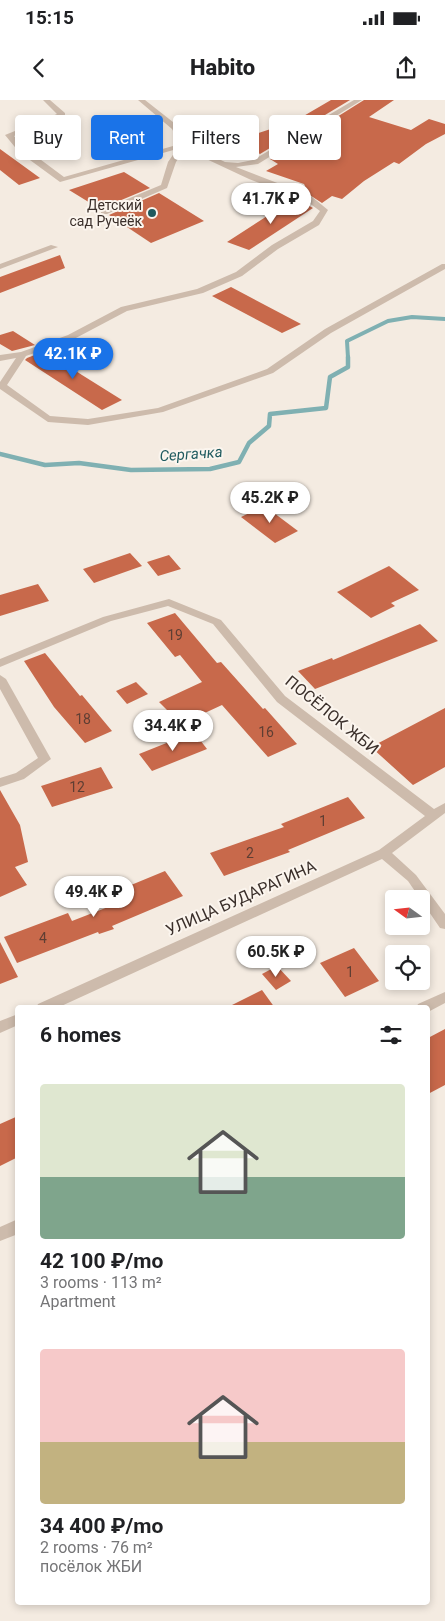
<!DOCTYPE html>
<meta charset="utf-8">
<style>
:root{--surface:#fff;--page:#f6f6f6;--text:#202124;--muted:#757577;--accent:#1a73e8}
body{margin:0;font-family:Roboto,sans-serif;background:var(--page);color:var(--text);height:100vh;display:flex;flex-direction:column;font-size:19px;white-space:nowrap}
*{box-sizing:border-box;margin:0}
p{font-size:16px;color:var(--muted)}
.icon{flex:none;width:28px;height:28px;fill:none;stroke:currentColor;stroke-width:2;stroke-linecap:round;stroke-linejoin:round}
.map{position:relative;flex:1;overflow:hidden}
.panel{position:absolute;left:15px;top:905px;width:415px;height:600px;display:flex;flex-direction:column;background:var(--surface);border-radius:5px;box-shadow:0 2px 8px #0003}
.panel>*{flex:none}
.guide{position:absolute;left:15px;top:15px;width:415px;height:45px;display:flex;gap:10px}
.needle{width:32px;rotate:285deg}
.tools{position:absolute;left:385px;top:790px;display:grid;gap:10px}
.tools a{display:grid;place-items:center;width:45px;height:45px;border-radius:5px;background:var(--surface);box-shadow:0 2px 8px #0003;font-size:25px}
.price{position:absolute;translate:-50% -42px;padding:0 11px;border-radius:18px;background:#fff;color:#222;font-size:16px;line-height:32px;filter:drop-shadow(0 1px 2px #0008)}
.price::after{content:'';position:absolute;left:50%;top:30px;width:15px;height:11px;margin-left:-8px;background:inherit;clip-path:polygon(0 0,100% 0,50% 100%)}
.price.selected{background:var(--accent);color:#fff}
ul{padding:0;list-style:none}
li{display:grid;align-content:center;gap:10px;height:265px;padding:0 25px}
li span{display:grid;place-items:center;height:155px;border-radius:5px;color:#555}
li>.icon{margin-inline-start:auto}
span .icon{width:90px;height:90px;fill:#fffc;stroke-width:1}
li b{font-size:21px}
h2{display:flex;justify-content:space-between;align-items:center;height:60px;padding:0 25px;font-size:21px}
.chip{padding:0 18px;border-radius:5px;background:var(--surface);box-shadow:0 2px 8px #0003;font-size:18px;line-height:45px}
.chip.selected{background:var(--accent);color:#fff}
.status{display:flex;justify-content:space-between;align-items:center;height:35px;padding:0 25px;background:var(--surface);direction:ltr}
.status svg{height:14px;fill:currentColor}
header{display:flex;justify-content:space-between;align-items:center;height:65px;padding:0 25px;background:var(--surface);font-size:22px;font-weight:800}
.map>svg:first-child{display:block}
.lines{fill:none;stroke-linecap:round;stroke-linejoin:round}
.stream-far1{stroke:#7fb0b2;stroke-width:4}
.stream{stroke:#7fb0b2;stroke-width:4.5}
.building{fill:#c8694b}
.minor{fill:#cdbbac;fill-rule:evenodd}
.poi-dot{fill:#1f5a5e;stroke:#fbf5ee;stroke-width:2}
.labels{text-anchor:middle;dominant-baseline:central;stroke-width:4;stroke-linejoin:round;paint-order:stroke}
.far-poi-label{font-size:14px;fill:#3b302b;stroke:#fbf5ee;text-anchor:end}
.number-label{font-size:14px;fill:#5e3e33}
.far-water-label{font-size:15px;font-style:italic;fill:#1f5a5e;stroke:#fbf5ee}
.street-label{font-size:16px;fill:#3b302b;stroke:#fbf5ee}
</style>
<div class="status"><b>15:15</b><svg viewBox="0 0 49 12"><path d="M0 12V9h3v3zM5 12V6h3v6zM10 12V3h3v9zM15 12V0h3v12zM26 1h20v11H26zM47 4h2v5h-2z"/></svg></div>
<header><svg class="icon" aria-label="back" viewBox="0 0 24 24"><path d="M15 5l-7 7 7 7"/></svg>Habito<svg class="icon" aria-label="share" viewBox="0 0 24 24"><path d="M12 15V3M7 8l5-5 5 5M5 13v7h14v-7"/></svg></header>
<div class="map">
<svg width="445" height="1521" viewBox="0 0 445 1521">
<rect width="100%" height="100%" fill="#f4ebe1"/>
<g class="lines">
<!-- stream-far1 -->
<path class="stream-far1" d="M 348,258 L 347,241 L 388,221 L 412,217 L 445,219"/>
<!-- stream -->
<path class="stream" d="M 0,354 L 45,365 L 79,363 L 131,370 L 210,369 L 239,362 L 249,343 L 269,326 L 270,314 L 326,308 L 330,277 L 348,267 L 348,257"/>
</g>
<!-- building -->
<path class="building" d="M 331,0 L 350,0 L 260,54 L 237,40 L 295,21 Z
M 364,0 L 394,0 L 369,17 L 411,30 L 429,19 L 445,24 L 445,34 L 426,44 L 399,64 L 394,62 L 364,81 L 342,99 L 332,96 L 322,103 L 305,92 L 307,90 L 304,84 L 266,71 L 278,64 L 270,59 Z
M 0,49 L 40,78 L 19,85 L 0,70 Z
M 124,72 L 150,88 L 100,109 L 69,90 Z
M 159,93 L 204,121 L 151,143 L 109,115 Z
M 295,98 L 313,108 L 249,150 L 227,142 Z
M 60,155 L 65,168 L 0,193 L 0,177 Z
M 231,187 L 301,224 L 282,233 L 212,196 Z
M 13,231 L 35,245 L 12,251 L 0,244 L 0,235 Z
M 45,251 L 82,275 L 122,300 L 102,310 L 25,260 L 27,258 Z
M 264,406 L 274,413 L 298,431 L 275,443 L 241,417 Z
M 130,453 L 142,466 L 94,483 L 83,469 Z
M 169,455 L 181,469 L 158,476 L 147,462 Z
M 389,466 L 419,490 L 391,503 L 395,506 L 371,518 L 337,492 Z
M 38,484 L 49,501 L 0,516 L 0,495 Z
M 175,513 L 217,563 L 221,562 L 263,609 L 265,608 L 297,644 L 268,657 L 222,605 L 181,624 L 159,602 L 202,582 L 180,555 L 175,557 L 147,523 Z
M 420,524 L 438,541 L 315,589 L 298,571 L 332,558 L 333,560 Z
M 45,553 L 80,596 L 82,595 L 112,631 L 85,643 L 54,607 L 24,561 Z
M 136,582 L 148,594 L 127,604 L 116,591 Z
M 445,608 L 445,667 L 413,685 L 371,647 Z
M 194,632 L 207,649 L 152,671 L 139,654 Z
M 101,667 L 113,688 L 52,707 L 41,686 Z
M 0,690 L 20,725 L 28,762 L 15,767 L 27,785 L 0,797 Z
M 348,697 L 365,718 L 288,750 L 290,752 L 224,776 L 210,753 L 284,727 L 281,724 Z
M 165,771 L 183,796 L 112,826 L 114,829 L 99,834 L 98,832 L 17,863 L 4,837 L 68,813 L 72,821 L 108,807 L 102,797 Z
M 0,842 L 18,877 L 0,884 Z
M 354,848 L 379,881 L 345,897 L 320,863 Z
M 277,866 L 291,881 L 276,890 L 262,874 Z
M 262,890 L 275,908 L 226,908 Z
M 445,929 L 445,985 L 428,994 L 428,938 Z
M 18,1016 L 18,1057 L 0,1066 L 0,1024 Z"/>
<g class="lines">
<!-- minor -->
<path class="minor" d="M 43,0 L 50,0 L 65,13 L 65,17 L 14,36 L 25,48 L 64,77 L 180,44 L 172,29 L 138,0 L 145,0 L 178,26 L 187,44 L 196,48 L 225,62 L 238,63 L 253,60 L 354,0 L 362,0 L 258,64 L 236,67 L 311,96 L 328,110 L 319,125 L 278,149 L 242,176 L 203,193 L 127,211 L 74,239 L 26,256 L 7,285 L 50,316 L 88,319 L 158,308 L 267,269 L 325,229 L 442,164 L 445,164 L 445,169 L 331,233 L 273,273 L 163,312 L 88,325 L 48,322 L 0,289 L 0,282 L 16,258 L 0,261 L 0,255 L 21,252 L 68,235 L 121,207 L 197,189 L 236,172 L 272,145 L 313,121 L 320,111 L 305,100 L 249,79 L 185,49 L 176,62 L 167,88 L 107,114 L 101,114 L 101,110 L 161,85 L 168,62 L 177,49 L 60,82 L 19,52 L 5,35 L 57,14 Z
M 51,145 L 58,147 L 0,169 L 0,164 Z
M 169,499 L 221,520 L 285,596 L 434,709 L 445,703 L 445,713 L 392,753 L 416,775 L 445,814 L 445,829 L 440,828 L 408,781 L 382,759 L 57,908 L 36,908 L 38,904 L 379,750 L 425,716 L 277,602 L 213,524 L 168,506 L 111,521 L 0,567 L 0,559 L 103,517 Z
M 0,575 L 6,579 L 51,659 L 24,679 L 0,687 L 0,678 L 16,673 L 38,658 L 0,589 Z
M 445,892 L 445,903 L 428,912 L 428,908 L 416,908 L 418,904 Z
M 18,914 L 18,925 L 0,933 L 0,921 Z
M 18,1119 L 18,1134 L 0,1141 L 0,1127 Z"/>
</g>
<!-- markers -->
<circle class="poi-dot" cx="152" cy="113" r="5"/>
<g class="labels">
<!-- far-poi labels -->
<g class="far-poi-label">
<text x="142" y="105">Детский<tspan x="142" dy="16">сад Ручеёк</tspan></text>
</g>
<!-- number labels -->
<g class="number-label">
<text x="175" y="535">19</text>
<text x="83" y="619">18</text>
<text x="266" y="632">16</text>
<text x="77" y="687">12</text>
<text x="323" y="721">1</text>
<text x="250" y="753">2</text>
<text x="43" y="838">4</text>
<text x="350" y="872">1</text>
</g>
<!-- far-water labels -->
<g class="far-water-label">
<text transform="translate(191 354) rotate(-4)">Сергачка</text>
</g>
<!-- street labels -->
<g class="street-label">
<text transform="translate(332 615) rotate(39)">ПОСЁЛОК ЖБИ</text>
<text transform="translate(241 798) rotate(-24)">УЛИЦА БУДАРАГИНА</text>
</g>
</g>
</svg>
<div class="tools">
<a><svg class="needle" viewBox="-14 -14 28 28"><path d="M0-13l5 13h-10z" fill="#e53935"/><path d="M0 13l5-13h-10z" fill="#757577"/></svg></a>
<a><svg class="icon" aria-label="locate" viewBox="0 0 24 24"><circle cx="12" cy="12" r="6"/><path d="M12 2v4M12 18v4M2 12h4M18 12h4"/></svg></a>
</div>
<b class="price" style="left:271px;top:125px">41.7K ₽</b>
<b class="price selected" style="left:73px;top:280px">42.1K ₽</b>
<b class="price" style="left:270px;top:424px">45.2K ₽</b>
<b class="price" style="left:173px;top:652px">34.4K ₽</b>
<b class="price" style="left:94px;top:818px">49.4K ₽</b>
<b class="price" style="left:276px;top:878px">60.5K ₽</b>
<div class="guide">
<a class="chip">Buy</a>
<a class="chip selected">Rent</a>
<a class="chip">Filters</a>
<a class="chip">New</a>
</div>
<section class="panel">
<h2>6 homes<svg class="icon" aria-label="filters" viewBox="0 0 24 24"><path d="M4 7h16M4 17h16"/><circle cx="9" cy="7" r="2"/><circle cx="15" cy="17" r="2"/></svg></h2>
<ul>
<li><span style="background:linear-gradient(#dfe7d0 60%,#7fa58c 0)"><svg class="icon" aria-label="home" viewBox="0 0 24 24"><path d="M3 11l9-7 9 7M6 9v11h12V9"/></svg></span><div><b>42 100 ₽/mo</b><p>3 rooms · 113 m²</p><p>Apartment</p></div></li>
<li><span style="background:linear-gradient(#f6c9c9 60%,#c2b280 0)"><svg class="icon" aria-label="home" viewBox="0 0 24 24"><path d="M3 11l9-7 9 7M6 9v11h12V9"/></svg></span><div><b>34 400 ₽/mo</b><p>2 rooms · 76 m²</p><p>посёлок ЖБИ</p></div></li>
</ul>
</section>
</div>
